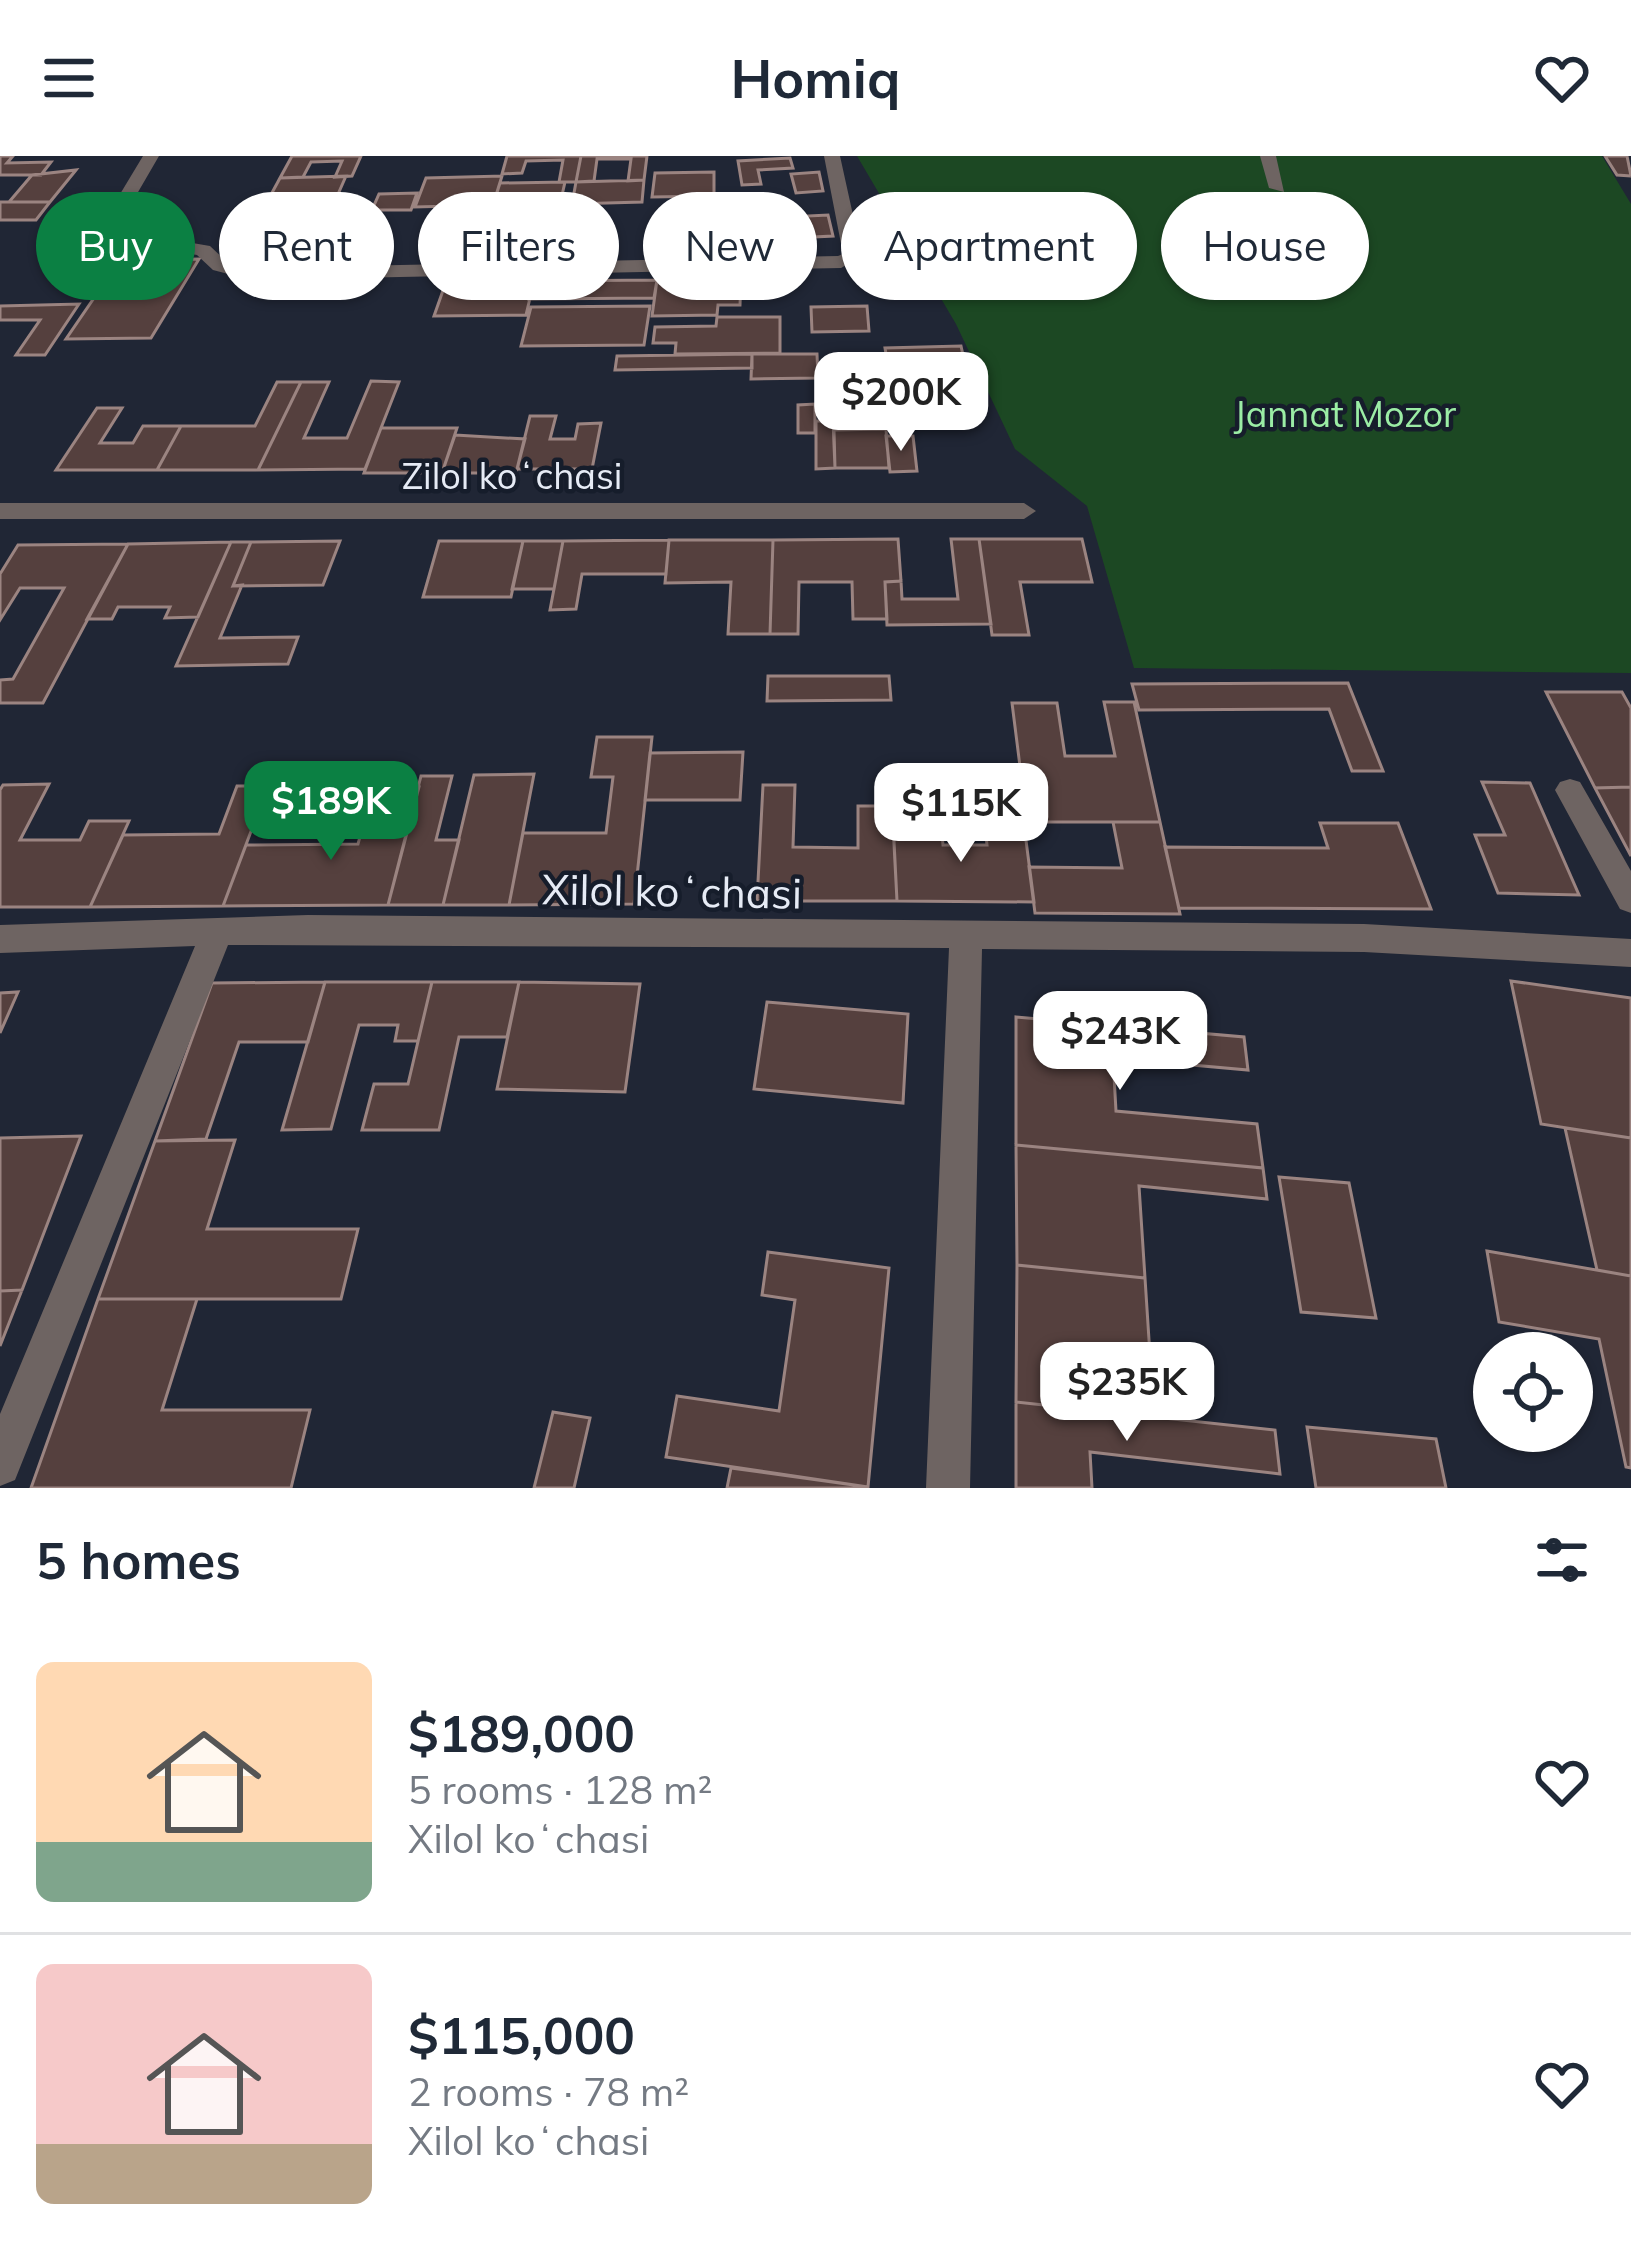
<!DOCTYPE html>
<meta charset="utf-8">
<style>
:root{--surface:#fff;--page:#f2f2f3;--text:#1f2937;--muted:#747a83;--line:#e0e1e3;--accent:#0b8043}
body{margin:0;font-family:Mulish,sans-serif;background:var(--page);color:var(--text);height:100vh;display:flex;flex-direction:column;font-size:45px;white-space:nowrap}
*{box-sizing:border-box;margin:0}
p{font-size:39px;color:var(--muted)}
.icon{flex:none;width:66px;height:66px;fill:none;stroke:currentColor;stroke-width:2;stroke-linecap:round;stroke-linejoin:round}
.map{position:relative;height:1332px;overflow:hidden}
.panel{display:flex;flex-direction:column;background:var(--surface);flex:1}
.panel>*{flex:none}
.guide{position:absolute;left:36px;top:36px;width:1560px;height:108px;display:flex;gap:24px}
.controls{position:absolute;left:1473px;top:1176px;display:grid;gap:24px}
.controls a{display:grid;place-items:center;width:120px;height:120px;border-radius:50%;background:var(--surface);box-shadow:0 3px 9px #0004;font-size:60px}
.price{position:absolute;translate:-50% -102px;padding:0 27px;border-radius:24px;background:#fff;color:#222;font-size:39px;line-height:78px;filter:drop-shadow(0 3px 6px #0008)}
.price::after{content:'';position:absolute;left:50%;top:72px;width:36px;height:27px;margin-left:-18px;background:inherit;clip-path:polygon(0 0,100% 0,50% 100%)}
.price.current{background:var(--accent);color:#fff}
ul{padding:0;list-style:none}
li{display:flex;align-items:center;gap:36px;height:300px;padding:0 36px}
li+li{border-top:3px solid var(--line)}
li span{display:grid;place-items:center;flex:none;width:336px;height:240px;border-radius:18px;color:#555}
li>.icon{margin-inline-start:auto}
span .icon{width:144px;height:144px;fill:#fffc;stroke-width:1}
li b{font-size:51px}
h2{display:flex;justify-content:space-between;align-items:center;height:144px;padding:0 36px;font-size:51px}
.pill{padding:0 42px;border-radius:54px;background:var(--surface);box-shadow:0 3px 9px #0004;font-size:42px;line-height:108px}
.pill.current{background:var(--accent);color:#fff}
header{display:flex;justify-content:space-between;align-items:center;height:156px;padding:0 36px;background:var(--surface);font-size:54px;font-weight:700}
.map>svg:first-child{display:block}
.green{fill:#1c4823}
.building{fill:#55403e;stroke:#9b8481;stroke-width:3;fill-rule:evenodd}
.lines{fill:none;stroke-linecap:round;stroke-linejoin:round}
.minor{fill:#6e6462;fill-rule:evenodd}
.labels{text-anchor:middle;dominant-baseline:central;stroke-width:9;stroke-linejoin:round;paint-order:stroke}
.far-park-label{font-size:36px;fill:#9beda5;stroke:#161d2b}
.far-street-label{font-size:36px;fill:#e6ebf5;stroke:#161d2b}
.street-label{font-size:42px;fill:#e6ebf5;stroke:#161d2b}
</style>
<header><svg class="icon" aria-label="menu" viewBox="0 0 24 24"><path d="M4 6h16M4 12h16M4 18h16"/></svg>Homiq<svg class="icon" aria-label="heart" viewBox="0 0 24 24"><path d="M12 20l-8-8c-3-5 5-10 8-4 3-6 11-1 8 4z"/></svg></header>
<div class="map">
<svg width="1631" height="1332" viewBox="0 0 1631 1332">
<rect width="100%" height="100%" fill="#202635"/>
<!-- green -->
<path class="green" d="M 857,0 L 1602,0 L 1631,48 L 1631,517 L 1134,512 L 1087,350 L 1015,293 L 956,168 Z"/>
<!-- building -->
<path class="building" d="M 0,0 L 13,0 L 7,7 L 51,6 L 41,19 L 0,19 Z
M 292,0 L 361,0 L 352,20 L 335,21 L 342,5 L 311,6 L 303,21 L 280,22 Z
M 507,0 L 581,0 L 576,26 L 559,26 L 563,4 L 526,5 L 522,17 L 502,18 Z
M 581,0 L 647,0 L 644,24 L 628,25 L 631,3 L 597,3 L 594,25 L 576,26 Z
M 1605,0 L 1627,0 L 1631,20 L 1617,19 Z
M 790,2 L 793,12 L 758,14 L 761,28 L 742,29 L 738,5 Z
M 76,14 L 50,46 L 9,46 L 32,19 Z
M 714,16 L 714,40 L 652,41 L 655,17 Z
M 819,16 L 823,35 L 796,37 L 791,18 Z
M 346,20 L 335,45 L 267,46 L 280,22 Z
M 502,20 L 493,49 L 415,51 L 426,22 Z
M 644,24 L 642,46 L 572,48 L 576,26 Z
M 565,26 L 560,48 L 493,49 L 500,27 Z
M 417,37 L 411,54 L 372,54 L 379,38 Z
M 0,46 L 50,46 L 36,64 L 0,64 Z
M 592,49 L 582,105 L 478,107 L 493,51 ZM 558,68 L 554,85 L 508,86 L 512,69 Z
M 828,59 L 833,80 L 753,84 L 749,63 Z
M 199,103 L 151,182 L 66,183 L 120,104 Z
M 741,123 L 740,149 L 718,149 L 717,159 L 652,160 L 657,124 Z
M 657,124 L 654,142 L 529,143 L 534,125 Z
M 534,125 L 526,159 L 434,160 L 446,126 Z
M 79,148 L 45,199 L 16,199 L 40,164 L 0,164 L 0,150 Z
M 650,150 L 644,189 L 521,190 L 531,151 Z
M 867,150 L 869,175 L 812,176 L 811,151 Z
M 717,161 L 780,161 L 780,197 L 675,198 L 676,187 L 653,187 L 655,171 L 716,170 Z
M 961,190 L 965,208 L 888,210 L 885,192 Z
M 752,198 L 752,212 L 615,214 L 617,200 Z
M 752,198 L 817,198 L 818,222 L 751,223 Z
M 371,225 L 399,226 L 365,313 L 258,314 L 301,226 L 329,226 L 304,282 L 347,282 Z
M 277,226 L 301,226 L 258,314 L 157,314 L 181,270 L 255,270 Z
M 815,248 L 815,277 L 798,277 L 798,249 Z
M 97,252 L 122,252 L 100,287 L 133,287 L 143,270 L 181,270 L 157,314 L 56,314 Z
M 530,260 L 556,260 L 550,283 L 575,283 L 578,268 L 601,267 L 592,313 L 517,313 Z
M 816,265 L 833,265 L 835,312 L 816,313 Z
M 381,272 L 457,272 L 442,317 L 364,317 Z
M 886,273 L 889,312 L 835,312 L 834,274 Z
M 455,279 L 525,283 L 516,317 L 442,317 Z
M 886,280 L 913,280 L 917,315 L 890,316 Z
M 898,383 L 901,425 L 885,426 L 887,463 L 853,463 L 852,426 L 799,426 L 798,478 L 770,478 L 773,384 Z
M 951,383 L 979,383 L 991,468 L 887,469 L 885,426 L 901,425 L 902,443 L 958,443 Z
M 979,383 L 1082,383 L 1092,426 L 1020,426 L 1029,479 L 992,479 Z
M 669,384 L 666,418 L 582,418 L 576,453 L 550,454 L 563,385 Z
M 669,384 L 773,384 L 770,478 L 728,478 L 731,426 L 665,427 Z
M 340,385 L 323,429 L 233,430 L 251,386 Z
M 439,385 L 523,385 L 511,441 L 423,441 Z
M 523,385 L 563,385 L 554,433 L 512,433 Z
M 231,386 L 198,461 L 165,462 L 170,451 L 118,451 L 112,463 L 87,463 L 128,388 Z
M 231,386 L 251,386 L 233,430 L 242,429 L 220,482 L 298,481 L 288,508 L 176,510 Z
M 128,388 L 43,547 L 0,547 L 0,524 L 13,523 L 64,432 L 20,432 L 0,464 L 0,418 L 18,389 Z
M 768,520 L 889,520 L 891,544 L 767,545 Z
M 1348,527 L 1383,615 L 1352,615 L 1329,553 L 1139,554 L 1132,528 Z
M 1546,536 L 1622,536 L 1631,552 L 1631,631 L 1595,632 Z
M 1104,546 L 1134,546 L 1160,666 L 1027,666 L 1012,547 L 1057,547 L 1065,600 L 1115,600 Z
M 597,581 L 652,581 L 634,748 L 509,749 L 523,677 L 606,677 L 613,621 L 591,621 Z
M 743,596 L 740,644 L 645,644 L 650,597 Z
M 534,618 L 509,749 L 443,749 L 474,619 Z
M 421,620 L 452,620 L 436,684 L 459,684 L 443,749 L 388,749 Z
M 1482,626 L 1530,627 L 1579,739 L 1498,737 L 1475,679 L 1505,679 Z
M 49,628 L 20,684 L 80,684 L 89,665 L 129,665 L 90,751 L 0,751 L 0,634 L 3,629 Z
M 763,629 L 795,629 L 793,691 L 858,692 L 858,650 L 892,650 L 897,745 L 757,745 Z
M 237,630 L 268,630 L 223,750 L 90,751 L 123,679 L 219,678 Z
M 374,631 L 419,631 L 388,749 L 223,750 L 246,689 L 358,688 Z
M 1631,631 L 1631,700 L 1595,632 Z
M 893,665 L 941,665 L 943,689 L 987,689 L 985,669 L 1024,669 L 1034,746 L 897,745 Z
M 1113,666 L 1160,666 L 1180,758 L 1035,757 L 1029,711 L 1122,712 Z
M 1320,667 L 1398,667 L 1431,753 L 1179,752 L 1165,691 L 1328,692 Z
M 1511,825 L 1631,842 L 1631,982 L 1541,968 Z
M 325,826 L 432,826 L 418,885 L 395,885 L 398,869 L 359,869 L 331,973 L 282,974 Z
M 325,826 L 308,886 L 239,886 L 206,983 L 155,985 L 212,827 Z
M 432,826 L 519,826 L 507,881 L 459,881 L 439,974 L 362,974 L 374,928 L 408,928 Z
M 519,826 L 640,828 L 625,936 L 497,933 Z
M 18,836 L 0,877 L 0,837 Z
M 767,846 L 908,858 L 903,947 L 754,933 Z
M 1016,861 L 1244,881 L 1248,914 L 1113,902 L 1116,955 L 1257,968 L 1263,1012 L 1016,989 Z
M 1565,972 L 1631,982 L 1631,1120 L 1597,1114 Z
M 81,980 L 22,1134 L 0,1135 L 0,982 Z
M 235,984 L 207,1073 L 358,1073 L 341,1143 L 98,1143 L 155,985 Z
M 1016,989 L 1263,1012 L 1267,1043 L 1139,1030 L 1145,1122 L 1017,1109 Z
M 1279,1021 L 1349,1027 L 1376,1162 L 1301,1156 Z
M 1487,1095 L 1631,1120 L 1631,1312 L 1626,1311 L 1599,1183 L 1499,1166 Z
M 768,1096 L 889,1112 L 868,1331 L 666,1301 L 677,1240 L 779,1255 L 795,1144 L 762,1139 Z
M 1017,1109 L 1145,1122 L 1154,1261 L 1016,1246 Z
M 22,1134 L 0,1190 L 0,1135 Z
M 98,1143 L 197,1143 L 162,1254 L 310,1254 L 291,1332 L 31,1332 Z
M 1016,1246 L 1275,1274 L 1280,1318 L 1090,1296 L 1092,1332 L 1016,1332 Z
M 553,1256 L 590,1262 L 574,1332 L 534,1332 Z
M 1307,1271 L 1436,1283 L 1446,1332 L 1316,1332 Z
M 731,1312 L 868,1331 L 868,1332 L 727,1332 Z"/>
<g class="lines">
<!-- minor -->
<path class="minor" d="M 143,0 L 159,0 L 116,74 L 210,90 L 227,106 L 251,112 L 838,100 L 843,98 L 824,0 L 840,0 L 862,100 L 841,112 L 251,124 L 213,114 L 197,99 L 99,82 L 96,78 Z
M 1260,0 L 1276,0 L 1284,36 L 1269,32 Z
M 0,347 L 1024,347 L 1036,355 L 1024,363 L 0,363 Z
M 1570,623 L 1580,626 L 1631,715 L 1631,757 L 1620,753 L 1555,634 L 1560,626 Z
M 308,759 L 1364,768 L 1631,783 L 1631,811 L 1364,796 L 982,793 L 970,1332 L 926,1332 L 949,792 L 228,789 L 15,1324 L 0,1330 L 0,1258 L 195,790 L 0,797 L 0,769 Z"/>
</g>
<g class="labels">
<!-- far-park labels -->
<g class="far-park-label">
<text x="1345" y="257">Jannat Mozor</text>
</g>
<!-- far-street labels -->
<g class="far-street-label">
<text x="512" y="319">Zilol koʻchasi</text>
</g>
<!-- street labels -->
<g class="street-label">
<text transform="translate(672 735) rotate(1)">Xilol koʻchasi</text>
</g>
</g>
</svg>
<div class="controls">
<a><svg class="icon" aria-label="locate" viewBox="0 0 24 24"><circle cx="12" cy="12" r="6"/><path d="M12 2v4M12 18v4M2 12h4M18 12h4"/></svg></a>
</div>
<b class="price" style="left:901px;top:298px">$200K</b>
<b class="price current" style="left:331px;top:707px">$189K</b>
<b class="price" style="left:961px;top:709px">$115K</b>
<b class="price" style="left:1120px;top:937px">$243K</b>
<b class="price" style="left:1127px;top:1288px">$235K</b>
<div class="guide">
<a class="pill current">Buy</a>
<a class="pill">Rent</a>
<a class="pill">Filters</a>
<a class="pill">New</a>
<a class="pill">Apartment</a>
<a class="pill">House</a>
</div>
</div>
<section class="panel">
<h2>5 homes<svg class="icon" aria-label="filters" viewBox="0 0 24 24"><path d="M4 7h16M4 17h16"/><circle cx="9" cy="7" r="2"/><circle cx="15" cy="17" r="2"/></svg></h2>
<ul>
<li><span style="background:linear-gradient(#ffd9b3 75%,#7fa58c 0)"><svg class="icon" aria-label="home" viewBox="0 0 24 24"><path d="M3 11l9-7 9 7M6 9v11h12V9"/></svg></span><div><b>$189,000</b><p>5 rooms · 128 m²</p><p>Xilol koʻchasi</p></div><svg class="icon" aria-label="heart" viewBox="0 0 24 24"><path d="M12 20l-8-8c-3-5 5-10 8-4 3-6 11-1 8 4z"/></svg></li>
<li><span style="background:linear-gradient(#f6c9c9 75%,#b9a48a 0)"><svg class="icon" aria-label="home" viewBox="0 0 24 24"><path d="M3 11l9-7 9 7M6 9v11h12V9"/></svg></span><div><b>$115,000</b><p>2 rooms · 78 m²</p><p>Xilol koʻchasi</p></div><svg class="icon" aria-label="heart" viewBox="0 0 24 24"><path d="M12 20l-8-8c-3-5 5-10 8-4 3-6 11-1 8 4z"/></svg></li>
</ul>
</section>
